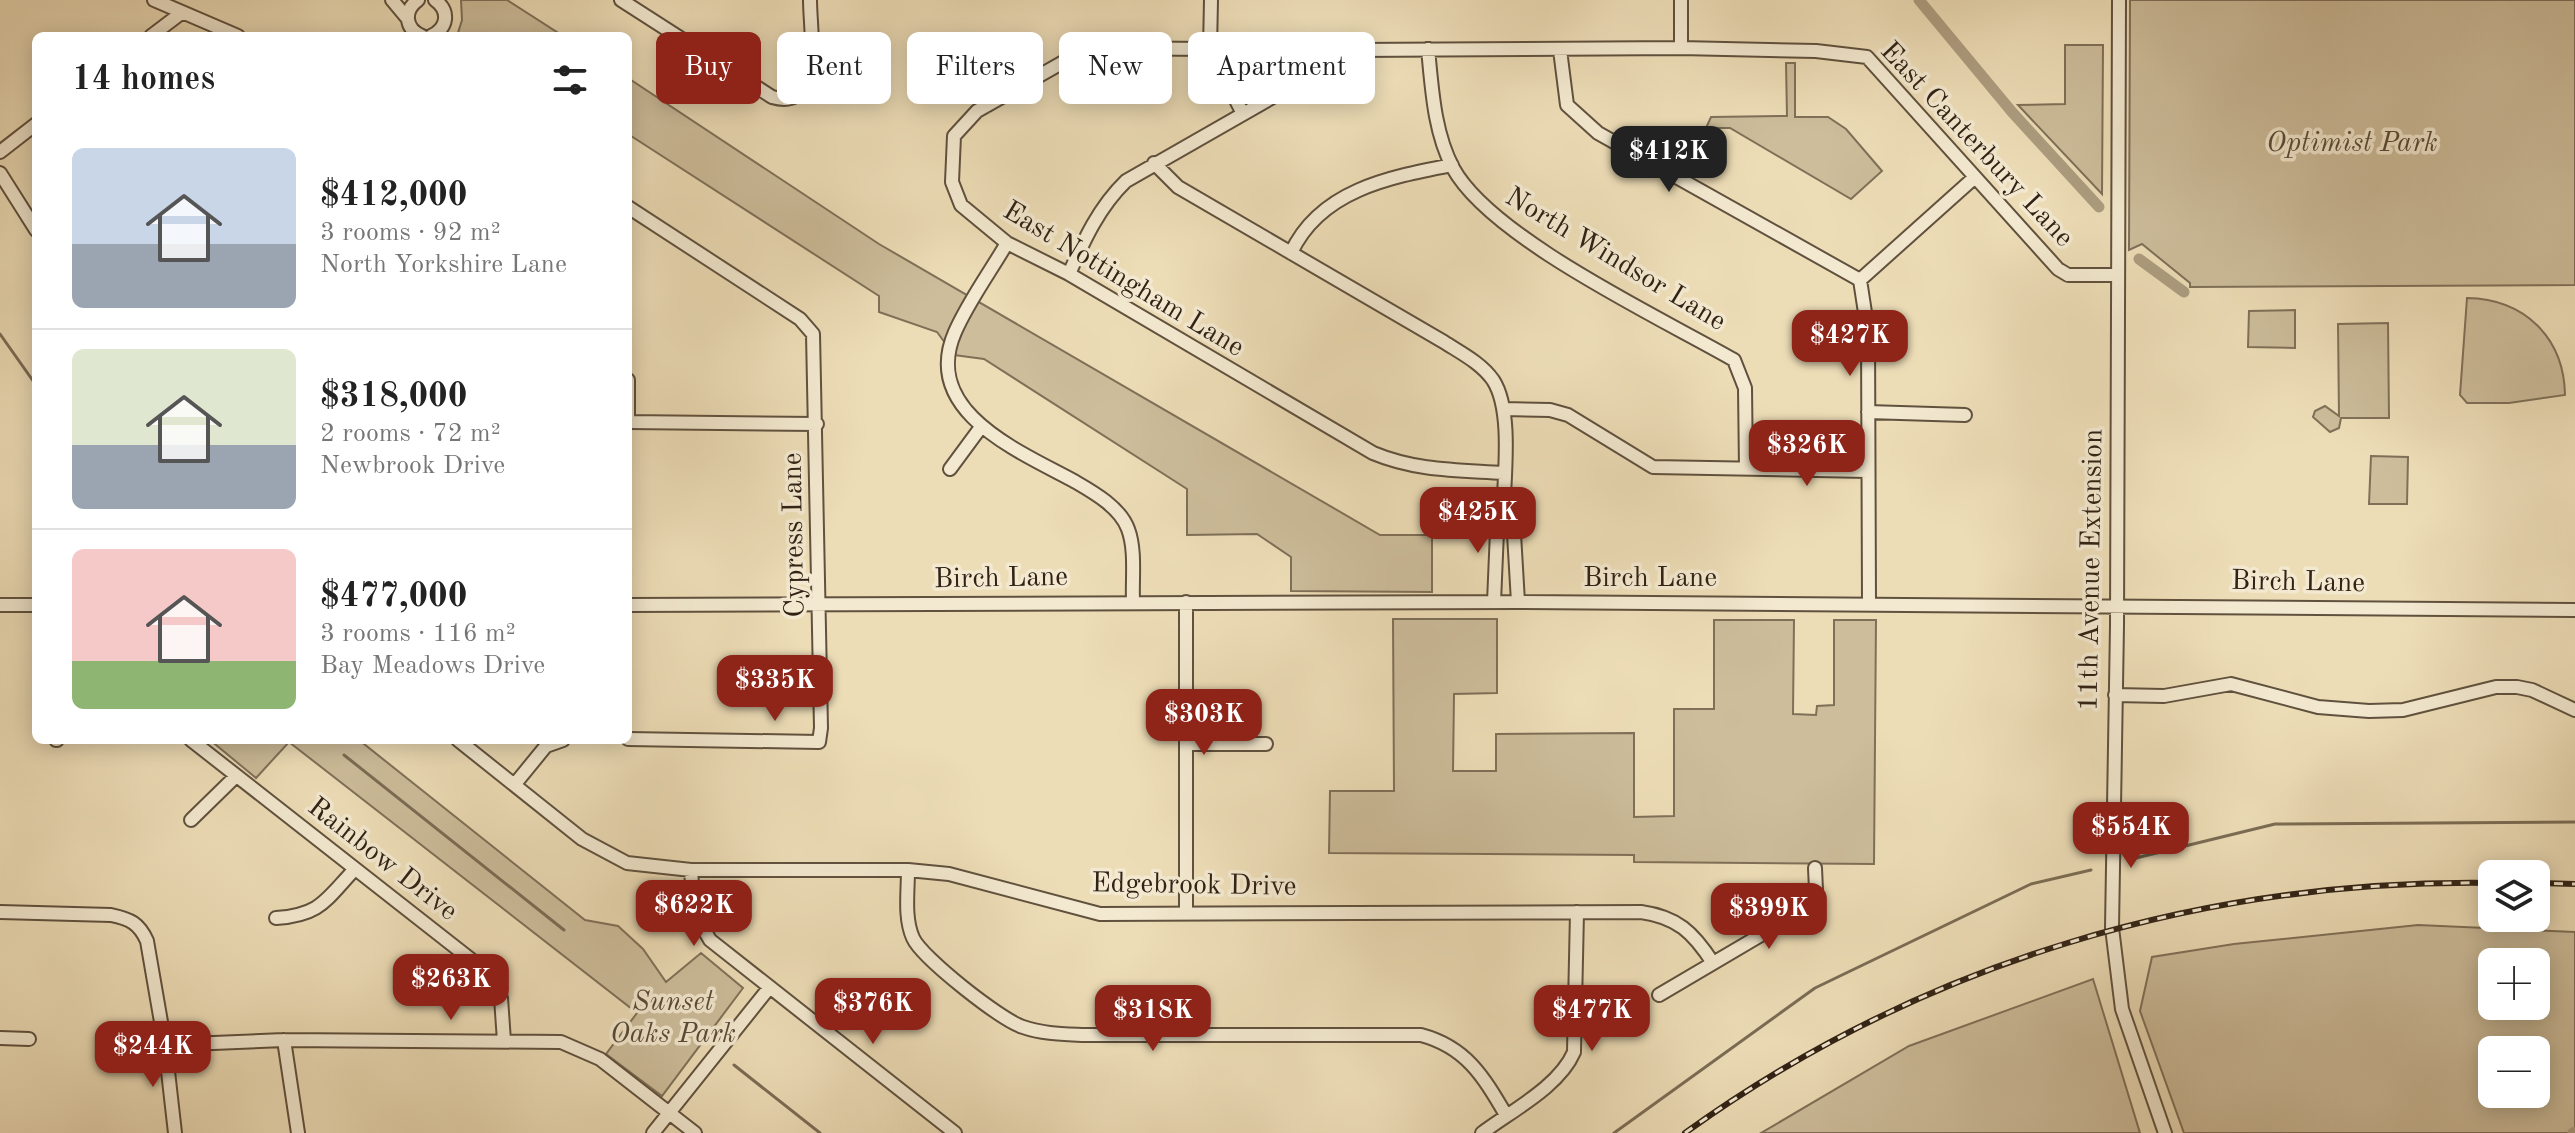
<!DOCTYPE html>
<meta charset="utf-8">
<style>
:root{--surface:#fff;--page:#f2f2f2;--text:#222;--muted:#767676;--line:#e0e0e0;--accent:#8f2418}
body{margin:0;font-family:"Old Standard TT",serif;background:var(--page);color:var(--text);height:100vh;display:flex;flex-direction:column;font-size:30px;white-space:nowrap}
*{box-sizing:border-box;margin:0}
p{font-size:26px;color:var(--muted)}
.icon{flex:none;width:44px;height:44px;fill:none;stroke:currentColor;stroke-width:2;stroke-linecap:round;stroke-linejoin:round}
.map{position:relative;flex:1;overflow:hidden}
.panel{position:absolute;left:32px;top:32px;width:600px;height:712px;display:flex;flex-direction:column;background:var(--surface);border-radius:12px;box-shadow:0 4px 20px #0003}
.panel>*{flex:none}
.guide{position:absolute;left:656px;top:32px;width:760px;height:72px;display:flex;gap:16px}
.controls{position:absolute;left:2478px;top:860px;display:grid;gap:16px}
.controls a{display:grid;place-items:center;width:72px;height:72px;border-radius:12px;background:var(--surface);box-shadow:0 4px 20px #0003;font-size:40px}
.price{position:absolute;translate:-50% -68px;padding:0 18px;border-radius:16px;background:var(--accent);color:#fff;font-size:26px;line-height:52px;filter:drop-shadow(0 2px 4px #0008)}
.price::after{content:'';position:absolute;left:50%;top:48px;width:24px;height:18px;margin-left:-12px;background:inherit;clip-path:polygon(0 0,100% 0,50% 100%)}
.price.active{background:#222;color:#fff}
ul{padding:0;list-style:none}
li{display:flex;align-items:center;gap:24px;height:200px;padding:0 40px}
li+li{border-top:2px solid var(--line)}
li span{display:grid;place-items:center;flex:none;width:224px;height:160px;border-radius:12px;color:#555}
li>.icon{margin-inline-start:auto}
span .icon{width:96px;height:96px;fill:#fffc;stroke-width:1}
li b{font-size:34px}
h2{display:flex;justify-content:space-between;align-items:center;height:96px;padding:0 40px;font-size:34px}
.chip{padding:0 28px;border-radius:12px;background:var(--surface);box-shadow:0 4px 20px #0003;font-size:28px;line-height:72px}
.chip.active{background:var(--accent);color:#fff}
.map>svg:first-child{display:block}
.green{fill:#cdbd9b;stroke:#7f7058;stroke-width:2;fill-rule:evenodd}
.lines{fill:none;stroke-linecap:round;stroke-linejoin:round}
.stream{stroke:#7b6c55;stroke-width:3}
.canal{stroke:#ad9d80;stroke-width:11}
.minor-casing{stroke:#60513e;stroke-width:16}
.minor{stroke:#f3e9d0;stroke-width:12}
.rail-casing{stroke:#312215;stroke-width:6}
.rail{stroke:#f3e9d0;stroke-width:3;stroke-dasharray:9;stroke-linecap:butt}
.labels{text-anchor:middle;dominant-baseline:central;stroke-width:7;stroke-linejoin:round;paint-order:stroke}
.park-label{font-size:28px;font-style:italic;fill:#584936;stroke:#f3e9d0}
.street-label{font-size:28px;fill:#312215;stroke:#f3e9d0}
</style>
<div class="map">
<svg width="2575" height="1133" viewBox="0 0 2575 1133">
<rect width="100%" height="100%" fill="#edddb7"/>
<filter id="stains"><feTurbulence type="fractalNoise" baseFrequency=".0025" numOctaves="4"/><feColorMatrix values="0 0 0 0 .2 0 0 0 0 .09 0 0 0 0 .02 0 0 0 .5 -.17"/></filter>
<radialGradient id="worn" r=".72"><stop offset=".6" stop-color="#630" stop-opacity="0"/><stop offset="1" stop-color="#630" stop-opacity=".3"/></radialGradient>
<!-- green -->
<path class="green" d="M 461,0 L 507,0 L 563,36 L 457,36 L 462,20 Z
M 2130,0 L 2575,0 L 2575,285 L 2190,287 L 2190,283 L 2142,244 L 2129,250 Z
M 2065,45 L 2103,45 L 2102,194 L 2018,105 L 2065,104 Z
M 1786,63 L 1795,63 L 1795,117 L 1828,117 L 1846,129 L 1882,171 L 1851,199 L 1730,128 L 1706,128 L 1711,117 L 1787,116 Z
M 628,78 L 879,244 L 1380,535 L 1432,535 L 1432,592 L 1291,591 L 1291,557 L 1257,534 L 1187,535 L 1187,489 L 984,359 L 954,355 L 937,332 L 879,312 L 879,296 L 628,134 Z
M 2467,298 C 2525,299 2564,338 2565,395 L 2509,403 L 2467,403 L 2460,395 Z
M 2295,310 L 2295,348 L 2248,347 L 2249,311 Z
M 2388,323 L 2389,418 L 2341,418 L 2339,428 L 2330,432 L 2313,417 L 2315,411 L 2325,406 L 2339,416 L 2338,324 Z
M 2371,456 L 2408,457 L 2407,504 L 2369,504 Z
M 1393,619 L 1497,619 L 1497,693 L 1454,694 L 1453,771 L 1496,771 L 1496,734 L 1634,733 L 1634,817 L 1674,816 L 1674,709 L 1714,709 L 1714,620 L 1794,620 L 1793,714 L 1816,715 L 1817,706 L 1834,705 L 1834,620 L 1876,620 L 1874,864 L 1634,862 L 1634,855 L 1329,853 L 1330,791 L 1394,791 Z
M 210,740 L 359,740 L 585,920 L 618,926 L 643,949 L 666,982 L 701,953 L 743,988 L 662,1096 L 606,1054 L 637,1013 L 289,742 L 256,778 Z
M 2418,925 L 2575,932 L 2575,1133 L 2184,1133 L 2140,1011 L 2152,957 L 2234,944 ZM 2492,962 L 2536,962 L 2536,1006 L 2492,1006 ZM 2492,1050 L 2536,1050 L 2536,1094 L 2492,1094 Z
M 2093,979 L 2140,1133 L 1761,1133 L 1909,1046 Z"/>
<g class="lines">
<!-- stream -->
<path class="stream" d="M 0,334 L 36,385
M 344,755 L 564,930
M 2132,859 L 2275,824 L 2575,822
M 734,1065 L 820,1133
M 1614,1133 L 1815,988 L 2031,884 L 2091,870"/>
<!-- canal -->
<path class="canal" d="M 1919,0 L 2012,112 L 2099,207
M 2139,259 L 2184,292
M 2573,1133 L 2575,1132"/>
<!-- minor casing -->
<g class="minor-casing">
<path id="minor" d="M 154,0 L 238,36
M 392,0 L 407,18
M 418,0 C 403,11 405,29 422,36
M 621,0 L 772,97 C 825,112 810,33 810,0
M 1211,0 L 1210,49 L 1242,112
M 1681,0 L 1681,48
M 2119,0 L 2117,625 L 2112,928 L 2122,1009 L 2165,1133
M 151,36 L 180,14
M 431,36 C 448,28 450,11 435,0
M 951,46 L 988,105
M 1210,49 L 1088,48 L 977,111 L 954,136 L 952,182 L 961,205 L 1007,243 L 1069,274 L 1373,453 C 1416,471 1458,470 1503,473
M 1428,49 C 1432,89 1434,132 1453,168 C 1491,238 1661,318 1734,360 L 1745,388 L 1746,469
M 1560,50 L 1567,105 L 1598,133 L 1860,280 L 1868,332 L 1869,603
M 0,152 L 36,124
M 1154,163 L 1178,187 L 1444,342 C 1461,353 1481,363 1493,380 C 1514,412 1503,484 1503,522 L 1497,531 L 1494,602
M 0,173 L 36,230
M 628,207 L 800,319 L 813,334 L 821,728 L 819,742 L 628,739
M 1007,243 C 990,272 968,302 955,332 C 920,412 1021,452 1074,481 C 1093,492 1120,507 1128,529 C 1136,550 1132,579 1133,601
M 1291,253 C 1320,190 1390,177 1452,165
M 1069,274 C 1084,240 1099,207 1126,181 L 1355,50 L 1681,48 L 1816,51 L 1867,57 L 2058,269 L 2068,275 L 2118,275
M 1860,280 L 1975,177
M 628,380 L 628,422
M 1504,409 L 1550,410 L 1568,415 L 1653,467 L 1868,471
M 1868,412 L 1965,415
M 628,422 L 817,424
M 950,469 L 981,427
M 1503,522 L 1514,534 L 1518,602
M 0,605 L 36,605
M 628,605 L 1518,602 L 2575,610
M 2115,695 L 2164,696 L 2231,684 L 2318,707 L 2369,711 L 2403,710 L 2496,687 L 2517,687 L 2532,690 L 2575,710
M 56,740 L 57,740
M 191,740 L 492,976 L 501,998 L 504,1041
M 458,740 L 582,839 L 627,863 L 691,870 L 908,870 L 949,874 L 1100,914 L 1641,912 C 1677,917 1693,932 1713,963
M 1186,744 L 1266,744
M 515,784 L 546,746 L 563,740
M 191,820 L 236,776
M 691,870 L 694,912 L 710,940 L 955,1133
M 908,870 C 908,892 904,918 913,938 C 922,958 1001,1020 1023,1027 C 1043,1034 1064,1034 1085,1035 L 1421,1035 C 1466,1047 1483,1076 1506,1115
M 0,912 L 111,915 C 130,919 139,923 147,941 L 165,1045 L 175,1133
M 1186,912 L 1186,602
M 276,918 C 320,915 325,901 354,870
M 1659,995 L 1810,906 L 1816,890 L 1815,868
M 0,1038 L 29,1039
M 284,1040 L 298,1133
M 165,1045 L 284,1040 L 561,1042 L 600,1059 L 695,1133
M 653,1133 L 769,988
M 1482,1133 C 1511,1111 1559,1087 1574,1052 L 1577,912"/>
</g>
<!-- minor -->
<use href="#minor" class="minor"/>
<!-- rail casing -->
<g class="rail-casing">
<path id="rail" d="M 2536,883 L 2575,884
M 1685,1133 C 1921,963 2202,879 2492,883"/>
</g>
<!-- rail -->
<use href="#rail" class="rail"/>
</g>
<g class="labels">
<!-- park labels -->
<g class="park-label">
<text x="2352" y="144">Optimist Park</text>
<text x="673" y="1003">Sunset<tspan x="673" dy="32">Oaks Park</tspan></text>
</g>
<!-- street labels -->
<g class="street-label">
<text transform="translate(1976 145) rotate(47)">East Canterbury Lane</text>
<text transform="translate(1615 260) rotate(31)">North Windsor Lane</text>
<text transform="translate(1123 280) rotate(31)">East Nottingham Lane</text>
<text transform="translate(795 535) rotate(-91)">Cypress Lane</text>
<text transform="translate(2092 570) rotate(-89)">11th Avenue Extension</text>
<text transform="translate(1001 579) rotate(-1)">Birch Lane</text>
<text x="1650" y="579">Birch Lane</text>
<text transform="translate(2298 583) rotate(1)">Birch Lane</text>
<text transform="translate(382 860) rotate(38)">Rainbow Drive</text>
<text transform="translate(1194 886) rotate(1)">Edgebrook Drive</text>
</g>
</g>
<rect width="100%" height="100%" filter="url(#stains)"/>
<rect width="100%" height="100%" fill="url(#worn)"/>
</svg>
<div class="controls">
<a><svg class="icon" aria-label="layers" viewBox="0 0 24 24"><path d="M12 4l9 5-9 5-9-5zM3 14l9 5 9-5"/></svg></a>
<a>+</a>
<a>−</a>
</div>
<b class="price active" style="left:1669px;top:194px">$412K</b>
<b class="price" style="left:1850px;top:378px">$427K</b>
<b class="price" style="left:1807px;top:488px">$326K</b>
<b class="price" style="left:1478px;top:555px">$425K</b>
<b class="price" style="left:775px;top:723px">$335K</b>
<b class="price" style="left:1204px;top:757px">$303K</b>
<b class="price" style="left:2131px;top:870px">$554K</b>
<b class="price" style="left:694px;top:948px">$622K</b>
<b class="price" style="left:1769px;top:951px">$399K</b>
<b class="price" style="left:451px;top:1022px">$263K</b>
<b class="price" style="left:873px;top:1046px">$376K</b>
<b class="price" style="left:1153px;top:1053px">$318K</b>
<b class="price" style="left:1592px;top:1053px">$477K</b>
<b class="price" style="left:153px;top:1089px">$244K</b>
<div class="guide">
<a class="chip active">Buy</a>
<a class="chip">Rent</a>
<a class="chip">Filters</a>
<a class="chip">New</a>
<a class="chip">Apartment</a>
</div>
<section class="panel">
<h2>14 homes<svg class="icon" aria-label="filters" viewBox="0 0 24 24"><path d="M4 7h16M4 17h16"/><circle cx="9" cy="7" r="2"/><circle cx="15" cy="17" r="2"/></svg></h2>
<ul>
<li><span style="background:linear-gradient(#c9d6e8 60%,#9aa5b1 0)"><svg class="icon" aria-label="home" viewBox="0 0 24 24"><path d="M3 11l9-7 9 7M6 9v11h12V9"/></svg></span><div><b>$412,000</b><p>3 rooms · 92 m²</p><p>North Yorkshire Lane</p></div></li>
<li><span style="background:linear-gradient(#dfe7d0 60%,#9aa5b1 0)"><svg class="icon" aria-label="home" viewBox="0 0 24 24"><path d="M3 11l9-7 9 7M6 9v11h12V9"/></svg></span><div><b>$318,000</b><p>2 rooms · 72 m²</p><p>Newbrook Drive</p></div></li>
<li><span style="background:linear-gradient(#f6c9c9 70%,#8fb573 0)"><svg class="icon" aria-label="home" viewBox="0 0 24 24"><path d="M3 11l9-7 9 7M6 9v11h12V9"/></svg></span><div><b>$477,000</b><p>3 rooms · 116 m²</p><p>Bay Meadows Drive</p></div></li>
</ul>
</section>
</div>
